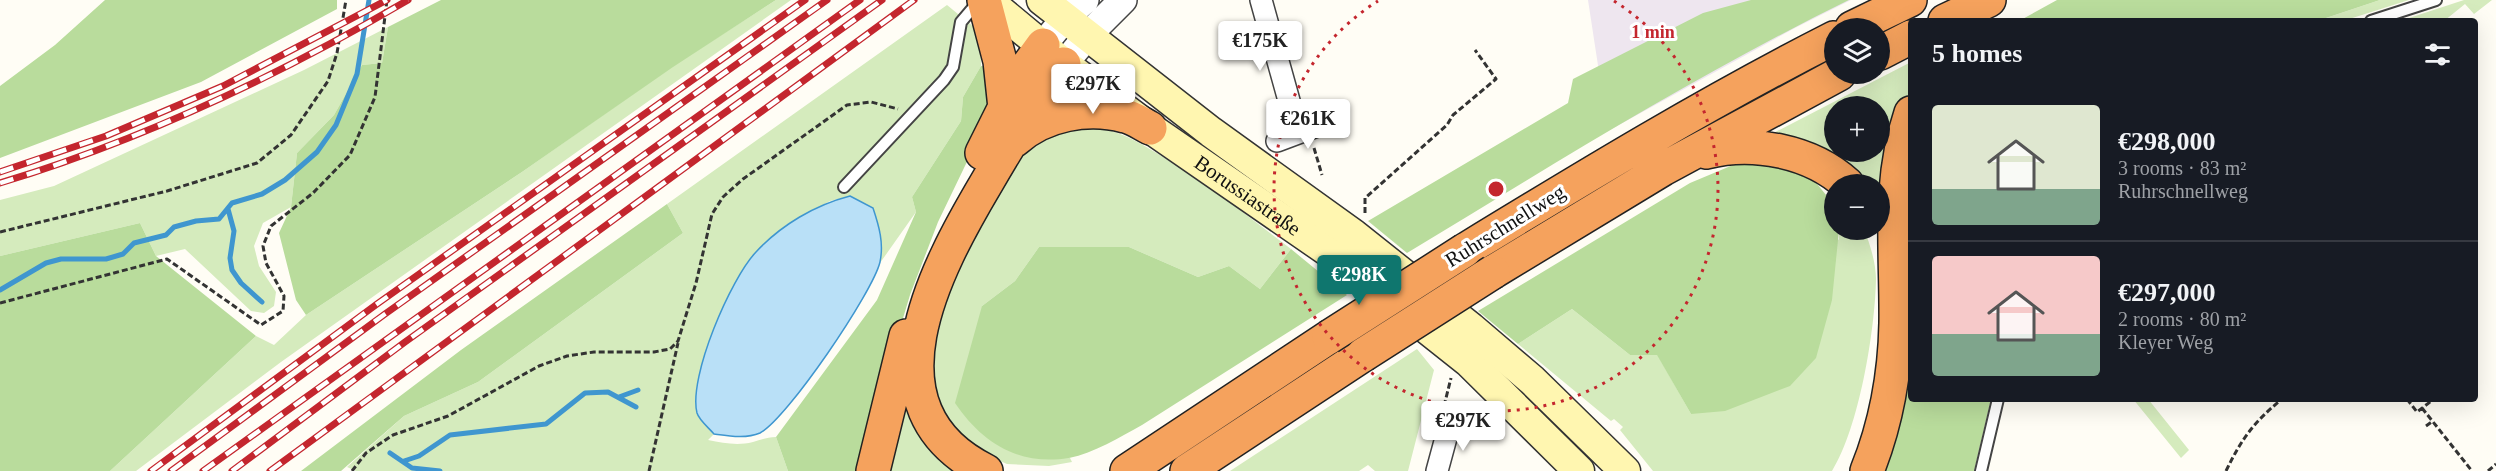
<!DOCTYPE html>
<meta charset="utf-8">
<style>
:root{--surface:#171b24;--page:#20242c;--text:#f1f3f6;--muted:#9ea1a6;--line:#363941;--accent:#0f766e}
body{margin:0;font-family:Georgia,serif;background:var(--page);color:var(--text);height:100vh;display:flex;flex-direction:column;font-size:22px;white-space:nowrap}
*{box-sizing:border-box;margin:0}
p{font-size:20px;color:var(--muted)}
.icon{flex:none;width:33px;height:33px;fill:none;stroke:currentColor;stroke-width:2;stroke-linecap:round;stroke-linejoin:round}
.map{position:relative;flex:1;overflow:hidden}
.panel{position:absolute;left:1908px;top:18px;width:570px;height:384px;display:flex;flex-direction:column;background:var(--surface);border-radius:6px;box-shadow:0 6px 24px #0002}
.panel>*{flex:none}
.fabs{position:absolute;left:1824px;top:18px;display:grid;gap:12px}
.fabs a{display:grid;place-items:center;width:66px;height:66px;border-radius:50%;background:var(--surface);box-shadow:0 6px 24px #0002;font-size:30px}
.price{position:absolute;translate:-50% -51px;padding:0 14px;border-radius:6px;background:#fff;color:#222;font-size:20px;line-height:39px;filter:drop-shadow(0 2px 3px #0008)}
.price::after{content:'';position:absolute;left:50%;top:36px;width:18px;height:14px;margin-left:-9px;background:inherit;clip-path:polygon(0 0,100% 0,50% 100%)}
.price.active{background:var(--accent);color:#fff}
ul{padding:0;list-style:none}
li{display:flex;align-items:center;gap:18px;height:150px;padding:0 24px}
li+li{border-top:2px solid var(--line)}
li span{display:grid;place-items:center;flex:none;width:168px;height:120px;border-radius:6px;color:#555}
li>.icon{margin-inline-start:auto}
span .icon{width:72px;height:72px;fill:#fffc;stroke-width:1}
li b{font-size:26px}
h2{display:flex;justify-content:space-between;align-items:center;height:72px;padding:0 24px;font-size:26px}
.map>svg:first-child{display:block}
.industrial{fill:#eee6ef}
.green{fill:#d5ebbd;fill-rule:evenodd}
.forest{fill:#b9dc9c}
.water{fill:#b9e0f7;stroke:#3f96cf;stroke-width:1.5}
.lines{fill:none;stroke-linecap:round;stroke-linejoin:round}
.stream{stroke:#3f96cf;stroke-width:5}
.service-casing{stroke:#444;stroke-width:14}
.minor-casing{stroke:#444;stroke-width:24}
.tertiary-casing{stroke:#444;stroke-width:30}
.secondary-casing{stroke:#333;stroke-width:33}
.motorway-casing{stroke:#222;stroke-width:36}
.path{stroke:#333;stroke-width:3;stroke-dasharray:6 3;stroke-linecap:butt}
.service{stroke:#fff;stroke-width:10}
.minor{stroke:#fff;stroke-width:21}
.tertiary{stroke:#fff;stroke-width:27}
.secondary{stroke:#fff6b0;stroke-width:30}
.motorway{stroke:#f5a25d;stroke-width:33}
.rail-casing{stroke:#c4262e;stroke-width:7}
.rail{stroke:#fff;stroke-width:4.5;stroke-dasharray:14;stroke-linecap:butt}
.motorway-bridge-casing{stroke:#222;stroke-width:36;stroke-linecap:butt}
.motorway-bridge{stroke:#f5a25d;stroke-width:33}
.ring{fill:none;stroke:#c4262e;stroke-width:3;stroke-dasharray:3 6}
.labels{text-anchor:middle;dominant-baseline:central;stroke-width:6;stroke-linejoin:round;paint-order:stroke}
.street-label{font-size:21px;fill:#111;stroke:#fff}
.centre{fill:#c4262e;stroke:#fff;stroke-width:3}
.ring-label{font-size:18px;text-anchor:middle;font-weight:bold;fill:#c4262e;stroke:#fff;stroke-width:6;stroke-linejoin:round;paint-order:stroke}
</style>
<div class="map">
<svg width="2496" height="471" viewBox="0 0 2496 471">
<rect width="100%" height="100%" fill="#fffdf5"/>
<!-- industrial -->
<path class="industrial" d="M 1588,0 L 1851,0 L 1795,28 L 1608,131 Z"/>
<!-- green -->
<path class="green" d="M 776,0 L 791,0 L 281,362 L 136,471 L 110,471 L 256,336 L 274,345 L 306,315 L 522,172 L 673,66 Z
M 2380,0 L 2409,0 L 2343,21 L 2317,21 Z
M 2464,0 L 2492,0 L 2474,14 L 2465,4 L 2444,21 L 2400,21 Z
M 947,5 L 980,32 L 981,66 L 963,97 L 961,121 L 912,197 L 916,212 L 880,263 L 881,235 L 873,208 L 850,196 L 830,201 L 786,225 L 755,253 L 698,415 L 714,434 L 708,440 C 724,443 737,446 753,442 C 761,440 767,437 776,437 L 788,471 L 356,471 L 347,467 L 404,416 L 478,382 L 683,233 L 667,204 Z
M 388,27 L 382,63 L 362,65 L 334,115 L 297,153 L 291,207 L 263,223 L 254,246 L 259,266 L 276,292 L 274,306 L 264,313 L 251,311 L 185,249 L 156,256 L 140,223 L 0,256 L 0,200 L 54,186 L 304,70 Z
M 1911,62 L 1911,92 L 1898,130 L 1880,210 L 1880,184 L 1862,184 L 1756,142 ZM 1834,106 L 1880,106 L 1880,152 L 1834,152 Z
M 1092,126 C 1126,132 1150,149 1179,167 C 1218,192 1254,221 1291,249 L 1260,289 L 1229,266 L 1198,277 L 1129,247 L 1039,247 L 1015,281 L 982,306 L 1040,459 L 1070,458 L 1072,462 L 1049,466 L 1007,464 L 977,451 L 950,426 L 932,392 L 938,294 L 1019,159 L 1043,135 Z
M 1839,230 L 1864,230 C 1870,243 1876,264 1876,279 C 1875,331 1859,428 1832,471 L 1653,471 L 1620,430 L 1623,427 L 1614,419 L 1611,421 L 1518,344 L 1572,309 L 1630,355 L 1657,354 L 1691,414 L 1839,239 Z
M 1417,349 L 1434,370 L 1408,471 L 1375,471 L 1368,465 L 1359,471 L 1230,471 Z
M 904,382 L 959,471 L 884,471 Z
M 2133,399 L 2148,399 L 2189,450 L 2181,458 Z"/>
<!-- forest -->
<path class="forest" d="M 105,0 L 337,0 L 337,9 L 201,82 L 0,158 L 0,86 L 55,45 Z
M 441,0 L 776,0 L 673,67 L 522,172 L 306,315 L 296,300 L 279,233 L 291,207 L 297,153 L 334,115 L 362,65 L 382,63 L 388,27 Z
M 1751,0 L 1849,0 C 1696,75 1552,165 1407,253 L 1368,221 L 1568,103 L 1573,79 L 1703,13 Z
M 2057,0 L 2380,0 L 2317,21 L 2019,21 Z
M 981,66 L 996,68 L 989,116 L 938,222 L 910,295 L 879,398 L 860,471 L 788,471 L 776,437 L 877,300 L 916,212 L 912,197 L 961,121 L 963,97 Z
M 1755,161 L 1806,170 L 1834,205 L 1834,230 L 1839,230 L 1832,300 L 1816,358 L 1790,386 L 1725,411 L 1691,414 L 1657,355 L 1630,355 L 1572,309 L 1518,344 L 1478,311 L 1690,183 L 1733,165 Z
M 1911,165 L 1911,399 L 1991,399 L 1974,471 L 1874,471 Z
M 667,204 L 683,233 L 478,382 L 404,416 L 341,471 L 301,471 L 461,350 Z
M 140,223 L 156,256 L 256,336 L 110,471 L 0,471 L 0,256 Z
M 1039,247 L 1129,247 L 1198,277 L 1229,266 L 1260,289 L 1291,249 L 1347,295 L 1142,425 C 1120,437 1094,453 1069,458 C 1019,466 982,443 955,403 L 982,306 L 1015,281 Z"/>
<!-- water -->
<path class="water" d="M 850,196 L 873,208 C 879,226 884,243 880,262 C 873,292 787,419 760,433 C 746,439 729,436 714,434 C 709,428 699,420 697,413 C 688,377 731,278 756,252 C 781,225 815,205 850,196 Z"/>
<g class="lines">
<!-- stream -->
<path class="stream" d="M 228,209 L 234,231 L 230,258 L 232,270 L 241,283 L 262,302
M 0,290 L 46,263 L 61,259 L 106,259 L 123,254 L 134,243 L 166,235 L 174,227 L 196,221 L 219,219 L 232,203 L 262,194 L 285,180 L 317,152 L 336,125 L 357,74 L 369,0
M 619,397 L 638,390
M 390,453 L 412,468 L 440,471
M 404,461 L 419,456 L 450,435 L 546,424 L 585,393 L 608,392 L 636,407"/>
<!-- service casing -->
<g class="service-casing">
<path id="service" d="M 2371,21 L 2436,0
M 844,187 L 944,80 L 953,67 L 961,22 L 978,2
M 1981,471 L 1998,399"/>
</g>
<!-- minor casing -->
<g class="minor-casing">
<path id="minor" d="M 1261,0 L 1298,133
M 1277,141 L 1325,123
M 1437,471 L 1450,423"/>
</g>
<!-- tertiary casing -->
<g class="tertiary-casing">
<path id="tertiary" d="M 1043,45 L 1065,18 L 1085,0
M 1064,64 L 1088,35 L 1123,0"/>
</g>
<!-- secondary casing -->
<g class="secondary-casing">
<g id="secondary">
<path id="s1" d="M 987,0 L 1064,64 L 1150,128 L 1338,258 L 1469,362 L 1579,471"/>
<path d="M 1042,0 L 1211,132 L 1354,235 L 1471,328 L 1532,380 L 1625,471"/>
</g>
</g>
<!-- motorway casing -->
<g class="motorway-casing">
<path id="motorway" d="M 984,0 L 1000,61 L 1005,108
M 1945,21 L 1989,0
M 1852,28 L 1910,0
M 1880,53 L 1911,37
M 1015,140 C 1044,114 1088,106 1125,116 C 1134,118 1142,124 1150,128
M 1706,152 C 1753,140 1811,151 1847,184
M 982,153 L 1021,75 L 1043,45
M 1465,250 C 1586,176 1708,102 1834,38
M 1493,272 L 1663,169 L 1839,74
M 873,471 L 906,336
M 986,471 C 859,408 936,268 987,182 C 1011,141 1035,101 1064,64
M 1127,471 L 1329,337
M 1187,471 L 1363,355
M 1867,471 C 1886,424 1895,373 1896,323 C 1897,250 1887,184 1911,113"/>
</g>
<!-- path -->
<path class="path" d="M 1314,148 L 1322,175
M 1365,213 L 1365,198 L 1447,125 L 1453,115 L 1496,79 L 1475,50
M 0,232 L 167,191 L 257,163 L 291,135 L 328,81 L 337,53 L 346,0
M 0,303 L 167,259 L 261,325 L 283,311 L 284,296 L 266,263 L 263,246 L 271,226 L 313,193 L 350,155 L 375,97 L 387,0
M 2407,399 L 2417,412 L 2434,399
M 1444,406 L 1451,378
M 2422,408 L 2472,471
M 2426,426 L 2433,421
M 352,471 L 366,453 L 393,435 L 448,416 L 539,366 L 567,356 L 594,352 L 654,352 L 670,349 L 678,341 L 696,283 L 712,214 L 723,197 L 743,179 L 847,105 L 871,102 L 898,109
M 649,471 L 678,343
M 2226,471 C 2242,438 2254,422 2282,399
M 2488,471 L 2496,464"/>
<!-- service -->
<use href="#service" class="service"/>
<!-- minor -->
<use href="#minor" class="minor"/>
<!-- tertiary -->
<use href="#tertiary" class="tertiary"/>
<!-- secondary -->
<use href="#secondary" class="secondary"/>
<!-- motorway -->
<use href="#motorway" class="motorway"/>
<!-- rail casing -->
<g class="rail-casing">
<path id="rail" d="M 0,172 L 106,136 L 223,86 L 387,0
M 0,183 C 142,140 280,75 408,0
M 151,471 L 377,304 L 805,0
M 171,471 L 385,314 L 827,0
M 203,471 L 860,0
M 232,471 L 405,342 L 882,0
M 270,471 L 914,0"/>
</g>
<!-- rail -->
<use href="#rail" class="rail"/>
<!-- motorway-bridge casing -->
<g class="motorway-bridge-casing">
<path id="motorway-bridge" d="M 1329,337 L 1465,250
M 1363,355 L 1493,272"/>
</g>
<!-- motorway-bridge -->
<use href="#motorway-bridge" class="motorway-bridge"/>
</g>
<!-- distance rings -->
<path class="ring" d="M1614 1A222 222 0 1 1 1378 1"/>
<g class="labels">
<!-- street labels -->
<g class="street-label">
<text stroke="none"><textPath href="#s1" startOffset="326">Borussiastraße</textPath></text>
<text transform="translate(1505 226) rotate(-32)">Ruhrschnellweg</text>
</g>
</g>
<circle cx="1496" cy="189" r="9" class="centre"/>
<g class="ring-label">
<text x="1653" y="38">1 min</text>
</g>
</svg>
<div class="fabs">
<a><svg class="icon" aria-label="layers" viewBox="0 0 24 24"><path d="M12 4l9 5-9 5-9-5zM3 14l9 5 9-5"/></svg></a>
<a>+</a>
<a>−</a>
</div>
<b class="price" style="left:1260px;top:72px">€175K</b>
<b class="price" style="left:1093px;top:115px">€297K</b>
<b class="price" style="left:1308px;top:150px">€261K</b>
<b class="price active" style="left:1359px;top:306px">€298K</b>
<b class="price" style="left:1463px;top:452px">€297K</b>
<section class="panel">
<h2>5 homes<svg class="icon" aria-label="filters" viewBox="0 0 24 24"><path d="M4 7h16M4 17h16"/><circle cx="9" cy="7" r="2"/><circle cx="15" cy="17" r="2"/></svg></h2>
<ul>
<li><span style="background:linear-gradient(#dfe7d0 70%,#7fa58c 0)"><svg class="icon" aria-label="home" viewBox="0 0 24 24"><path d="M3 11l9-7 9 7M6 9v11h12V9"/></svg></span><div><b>€298,000</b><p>3 rooms · 83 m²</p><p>Ruhrschnellweg</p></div></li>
<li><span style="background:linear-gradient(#f6c9c9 65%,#7fa58c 0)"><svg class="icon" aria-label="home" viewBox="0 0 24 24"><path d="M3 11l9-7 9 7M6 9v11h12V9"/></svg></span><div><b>€297,000</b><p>2 rooms · 80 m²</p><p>Kleyer Weg</p></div></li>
</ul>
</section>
</div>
